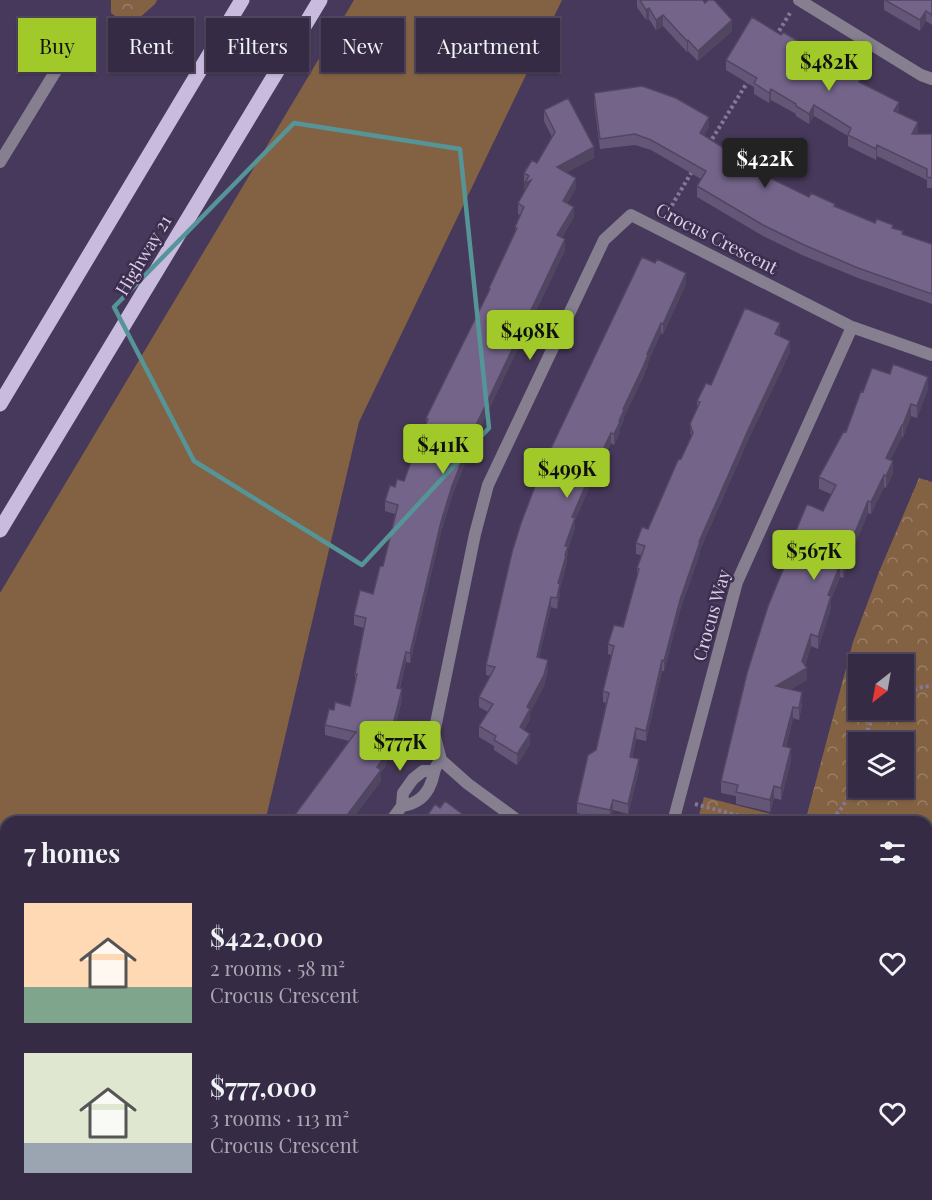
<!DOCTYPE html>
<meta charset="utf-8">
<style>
:root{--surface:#352b44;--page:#3d334b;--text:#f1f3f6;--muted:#aaa7b2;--line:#4f475d;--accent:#a1c92a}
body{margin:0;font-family:"Playfair Display",serif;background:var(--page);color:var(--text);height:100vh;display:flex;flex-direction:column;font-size:22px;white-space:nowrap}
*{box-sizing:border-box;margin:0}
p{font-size:20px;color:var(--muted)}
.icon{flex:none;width:33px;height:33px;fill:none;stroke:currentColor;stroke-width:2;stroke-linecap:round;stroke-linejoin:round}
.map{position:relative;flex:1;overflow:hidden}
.side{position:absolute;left:0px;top:816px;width:933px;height:384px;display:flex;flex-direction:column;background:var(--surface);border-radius:18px 18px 0 0;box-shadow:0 2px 4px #0004,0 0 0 2px var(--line)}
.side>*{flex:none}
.hud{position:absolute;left:18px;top:18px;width:600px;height:54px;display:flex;gap:12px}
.needle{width:39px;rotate:211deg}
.fabs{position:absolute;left:848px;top:654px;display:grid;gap:12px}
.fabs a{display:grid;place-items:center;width:66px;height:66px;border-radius:0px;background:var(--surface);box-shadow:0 2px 4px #0004,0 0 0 2px var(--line);font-size:30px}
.price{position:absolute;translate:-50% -51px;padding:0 14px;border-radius:6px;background:var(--accent);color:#111;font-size:20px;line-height:39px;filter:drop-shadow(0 2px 3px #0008)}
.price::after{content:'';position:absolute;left:50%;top:36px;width:18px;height:14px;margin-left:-9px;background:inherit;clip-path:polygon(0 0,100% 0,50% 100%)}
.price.current{background:#222;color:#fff}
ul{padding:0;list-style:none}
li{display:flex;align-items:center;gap:18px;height:150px;padding:0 24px}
li span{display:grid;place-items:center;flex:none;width:168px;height:120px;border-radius:0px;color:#555}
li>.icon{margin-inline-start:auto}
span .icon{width:72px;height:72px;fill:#fffc;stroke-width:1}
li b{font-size:26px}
h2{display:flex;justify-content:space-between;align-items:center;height:72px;padding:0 24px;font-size:26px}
.chip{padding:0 21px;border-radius:0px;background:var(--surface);box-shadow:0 2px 4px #0004,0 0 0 2px var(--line);font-size:21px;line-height:54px}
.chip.current{background:var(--accent);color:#111}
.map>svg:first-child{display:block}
.grass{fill:#836243}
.forest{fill:url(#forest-crowns);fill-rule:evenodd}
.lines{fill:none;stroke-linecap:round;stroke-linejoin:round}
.path{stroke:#847895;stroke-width:4;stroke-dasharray:3 3;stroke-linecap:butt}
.street{stroke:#857f90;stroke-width:12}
.secondary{stroke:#aba1bc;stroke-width:12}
.primary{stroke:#c9bbde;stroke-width:15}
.wall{fill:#645677}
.shaded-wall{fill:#514661}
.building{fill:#74648a;stroke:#514661;stroke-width:1.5}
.marked{fill:none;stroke:#559598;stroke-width:4.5;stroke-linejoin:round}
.labels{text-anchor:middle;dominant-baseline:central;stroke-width:5;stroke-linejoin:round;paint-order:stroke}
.street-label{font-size:18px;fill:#d8cfe5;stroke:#3d2e50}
</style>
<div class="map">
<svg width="932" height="1200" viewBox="0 0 932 1200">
<defs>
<pattern id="forest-crowns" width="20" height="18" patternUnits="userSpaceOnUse" patternTransform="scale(1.5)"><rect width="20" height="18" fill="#836243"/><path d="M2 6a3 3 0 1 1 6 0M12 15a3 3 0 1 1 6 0" fill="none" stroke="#997f67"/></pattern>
</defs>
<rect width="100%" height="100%" fill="#47395b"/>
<!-- grass -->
<path class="grass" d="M 354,0 L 562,0 L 359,422 L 265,822 L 6,822 L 6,981 L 0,977 L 0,593 Z
M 332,1194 L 369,1194 L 377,1200 L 340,1200 Z"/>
<!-- forest -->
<path class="forest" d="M 111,0 L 157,0 L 155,4 L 137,20 L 121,20 L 111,13 Z
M 919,478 L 932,482 L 932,869 L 927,868 L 927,822 L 805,822 L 853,642 L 879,572 ZM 903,664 L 903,710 L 858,710 L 858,664 ZM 903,742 L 903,788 L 858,788 L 858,742 Z
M 704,797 L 803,822 L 729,822 L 699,815 Z"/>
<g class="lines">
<!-- path -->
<path class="path" d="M 776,36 L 790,13
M 709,144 L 750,78
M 669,211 L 675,200 L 693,170
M 903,694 L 922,687 L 932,686
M 863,742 L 871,722 L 881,710
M 695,804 L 762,822
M 827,822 C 848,809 852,785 858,763
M 0,985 L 6,989
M 0,1113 L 6,1117
M 153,1194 L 163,1200
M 320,1194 L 328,1200"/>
<!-- street -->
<path class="street" d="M 799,0 L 921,75 L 932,79
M 0,162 L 76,38
M 402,806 C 416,804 426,797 431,783 C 434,777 433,771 437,765
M 390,822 L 402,806 L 403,793 L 413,779 L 423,771 L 433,771
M 520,822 L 468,784 L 441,760 L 434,733 L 475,534 L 488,485 L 604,240 L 631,215 L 852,327 L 932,355
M 673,822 L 737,582 L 852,327
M 927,1127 L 932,1131
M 538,1194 L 546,1200
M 825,1194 L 833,1200"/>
<!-- secondary -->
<path class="secondary" d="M 0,1017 L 6,1020
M 0,1071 L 6,1075
M 203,1194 L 212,1200
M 276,1194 L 284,1200"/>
<!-- primary -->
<path class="primary" d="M 0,404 L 242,0
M 0,530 L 320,0"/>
</g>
<!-- wall -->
<path class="wall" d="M 637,0 L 703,0 L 732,31 L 698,61 L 688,51 L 687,52 L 663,26 L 656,30 L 649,19 L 646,20 L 637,7 Z
M 884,0 L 932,0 L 932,25 L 926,21 L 920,31 L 884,10 Z
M 726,60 L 861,83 L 899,113 L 918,132 L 917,134 L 932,134 L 932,188 L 927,188 L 927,180 L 877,156 L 876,160 L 848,146 L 848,136 L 814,116 L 809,124 L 796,116 L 796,114 L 771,100 L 769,103 L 754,94 L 754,87 L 726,70 Z
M 594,93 L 709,127 L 704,135 L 772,179 L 809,197 L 875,223 L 893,228 L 903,234 L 932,244 L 932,304 L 858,278 L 802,255 L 763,236 L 697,197 L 697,186 L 701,179 L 651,150 L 635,145 L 600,149 L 594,103 Z
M 544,110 L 594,158 L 567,172 L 576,188 L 567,203 L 574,217 L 562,237 L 565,250 L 468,453 L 468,456 L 452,496 L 441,532 L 410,663 L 406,662 L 400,688 L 402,699 L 385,767 L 381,772 L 381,781 L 350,822 L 287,822 L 294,816 L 349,741 L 325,735 L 325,725 L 334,710 L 350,706 L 355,682 L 355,674 L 364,628 L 354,625 L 354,615 L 373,594 L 383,566 L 395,514 L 385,511 L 385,501 L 395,487 L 404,481 L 426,424 L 426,418 L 489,291 L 489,288 L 515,232 L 515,227 L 520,215 L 518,214 L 518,203 L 524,192 L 524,173 L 537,163 L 552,137 L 544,121 Z
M 686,284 L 663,334 L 661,333 L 648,362 L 648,365 L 643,377 L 624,417 L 624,420 L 620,428 L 620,432 L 614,445 L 611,443 L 598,471 L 597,470 L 575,520 L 575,528 L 568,549 L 566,566 L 560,588 L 560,594 L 557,609 L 551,607 L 539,657 L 548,670 L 544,686 L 530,712 L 530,719 L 524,730 L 530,744 L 517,765 L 494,750 L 494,746 L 479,737 L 479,726 L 488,712 L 479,707 L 479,697 L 490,676 L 486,675 L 486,665 L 512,552 Z
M 780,333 L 779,336 L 790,352 L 749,438 L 700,550 L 700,553 L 680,610 L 664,671 L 662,671 L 646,741 L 636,739 L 632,758 L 639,770 L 628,814 L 613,810 L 610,821 L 577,813 L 577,803 L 596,750 L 606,703 L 603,702 L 603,691 L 611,655 L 608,654 L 608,644 L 623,627 L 637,578 L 637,568 L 641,555 L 636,554 L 636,543 L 648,529 L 691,437 L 690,424 L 697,408 L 697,401 L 711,385 Z
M 928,389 L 917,418 L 911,416 L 903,437 L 902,437 L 890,460 L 893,473 L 886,488 L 884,487 L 871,514 L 868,513 L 849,559 L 849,564 L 843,578 L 840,577 L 831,599 L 831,608 L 818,649 L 811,646 L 805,665 L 807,680 L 790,689 L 802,704 L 799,720 L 793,718 L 786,747 L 791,760 L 781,800 L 774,798 L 770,812 L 736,804 L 736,796 L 721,793 L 721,781 L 787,560 L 787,552 L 823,511 L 831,494 L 819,489 L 819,477 L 846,432 L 863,392 Z
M 420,1194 L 506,1194 L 514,1200 L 428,1200 Z
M 585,1194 L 817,1194 L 819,1200 L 593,1200 Z"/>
<!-- shaded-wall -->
<path class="shaded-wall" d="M 649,8 L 649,19 L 646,20 L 646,10 Z
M 926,11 L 926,21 L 920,31 L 920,20 Z
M 663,15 L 663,26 L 656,30 L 656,20 Z
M 732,20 L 732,31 L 698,61 L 698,51 Z
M 688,40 L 688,51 L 687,52 L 687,41 Z
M 771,89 L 771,100 L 769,103 L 769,93 Z
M 899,102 L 899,112 L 894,121 L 894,111 Z
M 814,105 L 814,116 L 809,124 L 809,114 Z
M 709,117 L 709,127 L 700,143 L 700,133 Z
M 918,122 L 918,132 L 912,144 L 912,134 Z
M 877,145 L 877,156 L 876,160 L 876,149 Z
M 594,147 L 594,158 L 557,177 L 557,167 Z
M 576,178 L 576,188 L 563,211 L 563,201 Z
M 531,180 L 524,194 L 524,184 Z
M 574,207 L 574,217 L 557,246 L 557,235 Z
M 565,239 L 565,250 L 468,453 L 468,456 L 452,496 L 441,532 L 410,663 L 410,653 L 441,522 L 452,486 L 467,445 Z
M 686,273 L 686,284 L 663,334 L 663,324 Z
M 661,323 L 661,333 L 648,362 L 648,365 L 643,377 L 624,417 L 624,420 L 620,428 L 620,432 L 614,445 L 614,434 L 623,409 Z
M 780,323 L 780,333 L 775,345 L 775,334 Z
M 790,341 L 790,352 L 749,438 L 700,550 L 700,553 L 680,610 L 664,671 L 664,661 L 680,600 L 699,542 L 749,428 Z
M 928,377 L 928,389 L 917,418 L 917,406 Z
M 911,404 L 911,416 L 903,437 L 903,425 Z
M 902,425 L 902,437 L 886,470 L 886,458 Z
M 611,433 L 611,443 L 598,471 L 598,460 Z
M 597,459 L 597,470 L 575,520 L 575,528 L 568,549 L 566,566 L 560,588 L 560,594 L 557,609 L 558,583 L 572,517 Z
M 893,461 L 893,473 L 886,488 L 886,476 Z
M 884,475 L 884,487 L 871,514 L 871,502 Z
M 868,501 L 868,513 L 849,559 L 849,564 L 843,578 L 843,566 L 847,552 Z
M 840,565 L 840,577 L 831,599 L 831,608 L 818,649 L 818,637 L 828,595 Z
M 551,597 L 551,607 L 537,667 L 537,657 Z
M 811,634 L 811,646 L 803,670 L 807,668 L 807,680 L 776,698 L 776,686 L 802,661 Z
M 406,652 L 406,662 L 397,698 L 397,688 Z
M 548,660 L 548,670 L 544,686 L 530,712 L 530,719 L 520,738 L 520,727 L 527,707 Z
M 662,660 L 662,671 L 646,741 L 646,731 Z
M 402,689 L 402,699 L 385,767 L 381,772 L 381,781 L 350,822 L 342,822 L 377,767 Z
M 802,692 L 802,704 L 799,720 L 799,708 Z
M 793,707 L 793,718 L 783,758 L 783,746 Z
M 636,728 L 636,739 L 630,768 L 630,757 Z
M 530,734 L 530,744 L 517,765 L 517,754 Z
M 791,748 L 791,760 L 781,800 L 781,788 Z
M 639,759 L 639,770 L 628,814 L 628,804 Z
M 774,786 L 774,798 L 770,812 L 770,800 Z
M 613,800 L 613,810 L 610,821 L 610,810 Z
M 932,1018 L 932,1030 L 927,1048 L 927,1037 Z"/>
<!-- building -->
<path class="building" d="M 640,0 L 703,0 L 705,3 L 708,0 L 714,0 L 732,20 L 698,51 L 688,40 L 687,41 L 663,15 L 656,20 L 649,8 L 646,10 Z
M 885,0 L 932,0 L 932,15 L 926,11 L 920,20 Z
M 752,17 L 781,35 L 783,32 L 840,66 L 861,79 L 859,82 L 899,102 L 894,111 L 918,122 L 912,134 L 932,134 L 932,178 L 927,177 L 927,169 L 877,145 L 876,149 L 848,135 L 851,128 L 814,105 L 809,114 L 796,106 L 796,104 L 771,89 L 769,93 L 754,83 L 757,78 L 726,60 Z
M 642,86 L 676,98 L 709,117 L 700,133 L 727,150 L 728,147 L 772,174 L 770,178 L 809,197 L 811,193 L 835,204 L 834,206 L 875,223 L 877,219 L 893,225 L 892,228 L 903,231 L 902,234 L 932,244 L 932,294 L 858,268 L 802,244 L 763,225 L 697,186 L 706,171 L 651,140 L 635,134 L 600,139 L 594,93 Z
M 568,98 L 594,147 L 557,167 L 576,178 L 563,201 L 574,207 L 557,235 L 565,239 L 476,425 L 467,445 L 468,446 L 452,486 L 441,522 L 410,653 L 406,652 L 397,688 L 402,689 L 385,756 L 377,767 L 381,770 L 342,822 L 335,822 L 333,821 L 333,822 L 287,822 L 290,814 L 294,816 L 356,732 L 325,725 L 329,709 L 334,710 L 335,702 L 350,706 L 357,674 L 355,674 L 366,618 L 354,615 L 360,590 L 373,594 L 380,566 L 383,566 L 398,505 L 385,501 L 390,485 L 395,487 L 397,479 L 404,481 L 414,453 L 428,419 L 426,418 L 490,289 L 489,288 L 517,228 L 515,227 L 524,207 L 518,203 L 531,180 L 524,184 L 529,176 L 524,173 L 532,160 L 537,163 L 555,132 L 544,110 Z
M 642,257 L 655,263 L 657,259 L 686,273 L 663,324 L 661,323 L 647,354 L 648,355 L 643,367 L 623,409 L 624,410 L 619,421 L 620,422 L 614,434 L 611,433 L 598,460 L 597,459 L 572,517 L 575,518 L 565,546 L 568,546 L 565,555 L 566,556 L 558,583 L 560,584 L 557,598 L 551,597 L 537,657 L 548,660 L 544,675 L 527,707 L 530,709 L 520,727 L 530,734 L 517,754 L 494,740 L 496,736 L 479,726 L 493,704 L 479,697 L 495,667 L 486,665 L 512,552 L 521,523 L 543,465 Z
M 745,308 L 780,323 L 775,334 L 790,341 L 749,428 L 699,542 L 700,542 L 680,600 L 664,661 L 662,660 L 646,731 L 636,728 L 630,757 L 639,759 L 628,804 L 613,800 L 610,810 L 577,803 L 588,755 L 596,750 L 609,693 L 603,691 L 614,646 L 608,644 L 614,625 L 623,627 L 639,569 L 637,568 L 645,546 L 636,543 L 642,527 L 648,529 L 678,460 L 681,459 L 693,433 L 690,424 L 700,402 L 697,401 L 706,383 L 711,385 Z
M 893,364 L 928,377 L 917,406 L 911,404 L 903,425 L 902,425 L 886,458 L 893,461 L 886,476 L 884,475 L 871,502 L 868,501 L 847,552 L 849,552 L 843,566 L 840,565 L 828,595 L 831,596 L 818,637 L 811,634 L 802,661 L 807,668 L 776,686 L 802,692 L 799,708 L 793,707 L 783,746 L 791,748 L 781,788 L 774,786 L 770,800 L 736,792 L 738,785 L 721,781 L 747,673 L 768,606 L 790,553 L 787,552 L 807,504 L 823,511 L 836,485 L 819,477 L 844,431 L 846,432 L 861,391 L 863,392 L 872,368 L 890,374 Z
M 445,801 L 473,822 L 423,822 L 435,804 L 440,808 Z
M 932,911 L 932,1018 L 927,1037 L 927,912 Z
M 434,1194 L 506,1194 L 514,1200 L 443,1200 Z
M 603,1194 L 817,1194 L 819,1195 L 816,1200 L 611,1200 Z
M 877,1194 L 895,1194 L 923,1197 L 923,1200 L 876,1200 Z"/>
<!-- marked area -->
<path class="marked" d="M 294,123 L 460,149 L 489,428 L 362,565 L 194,461 L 114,307 Z"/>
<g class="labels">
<!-- street labels -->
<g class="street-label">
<text transform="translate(717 238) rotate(27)">Crocus Crescent</text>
<text transform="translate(143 255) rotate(-59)">Highway 21</text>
<text transform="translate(711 615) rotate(-74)">Crocus Way</text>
</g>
</g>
</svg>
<div class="fabs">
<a><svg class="needle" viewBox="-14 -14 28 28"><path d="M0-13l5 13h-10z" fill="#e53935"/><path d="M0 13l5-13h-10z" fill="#aaa7b2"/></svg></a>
<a><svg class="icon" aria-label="layers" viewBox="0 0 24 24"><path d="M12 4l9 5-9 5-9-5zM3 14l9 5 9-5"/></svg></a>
</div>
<b class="price" style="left:829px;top:92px">$482K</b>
<b class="price current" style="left:765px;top:189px">$422K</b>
<b class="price" style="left:530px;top:361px">$498K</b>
<b class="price" style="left:443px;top:475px">$411K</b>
<b class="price" style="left:567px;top:499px">$499K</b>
<b class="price" style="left:814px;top:581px">$567K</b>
<b class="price" style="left:400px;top:772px">$777K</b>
<div class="hud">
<a class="chip current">Buy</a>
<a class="chip">Rent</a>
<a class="chip">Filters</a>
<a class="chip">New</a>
<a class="chip">Apartment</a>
</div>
<section class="side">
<h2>7 homes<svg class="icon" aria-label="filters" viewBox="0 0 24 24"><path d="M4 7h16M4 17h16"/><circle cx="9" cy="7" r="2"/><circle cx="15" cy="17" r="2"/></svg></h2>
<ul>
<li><span style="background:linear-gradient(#ffd9b3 70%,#7fa58c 0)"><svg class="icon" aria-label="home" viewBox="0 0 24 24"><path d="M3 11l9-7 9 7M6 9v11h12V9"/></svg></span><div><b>$422,000</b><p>2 rooms · 58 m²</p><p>Crocus Crescent</p></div><svg class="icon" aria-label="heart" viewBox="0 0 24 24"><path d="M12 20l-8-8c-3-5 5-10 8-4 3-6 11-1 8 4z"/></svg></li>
<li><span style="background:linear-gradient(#dfe7d0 75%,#9aa5b1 0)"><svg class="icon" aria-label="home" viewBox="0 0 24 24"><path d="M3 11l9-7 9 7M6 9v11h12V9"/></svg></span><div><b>$777,000</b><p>3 rooms · 113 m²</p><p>Crocus Crescent</p></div><svg class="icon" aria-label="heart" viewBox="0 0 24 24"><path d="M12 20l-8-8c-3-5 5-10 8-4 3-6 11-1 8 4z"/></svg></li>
</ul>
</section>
</div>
